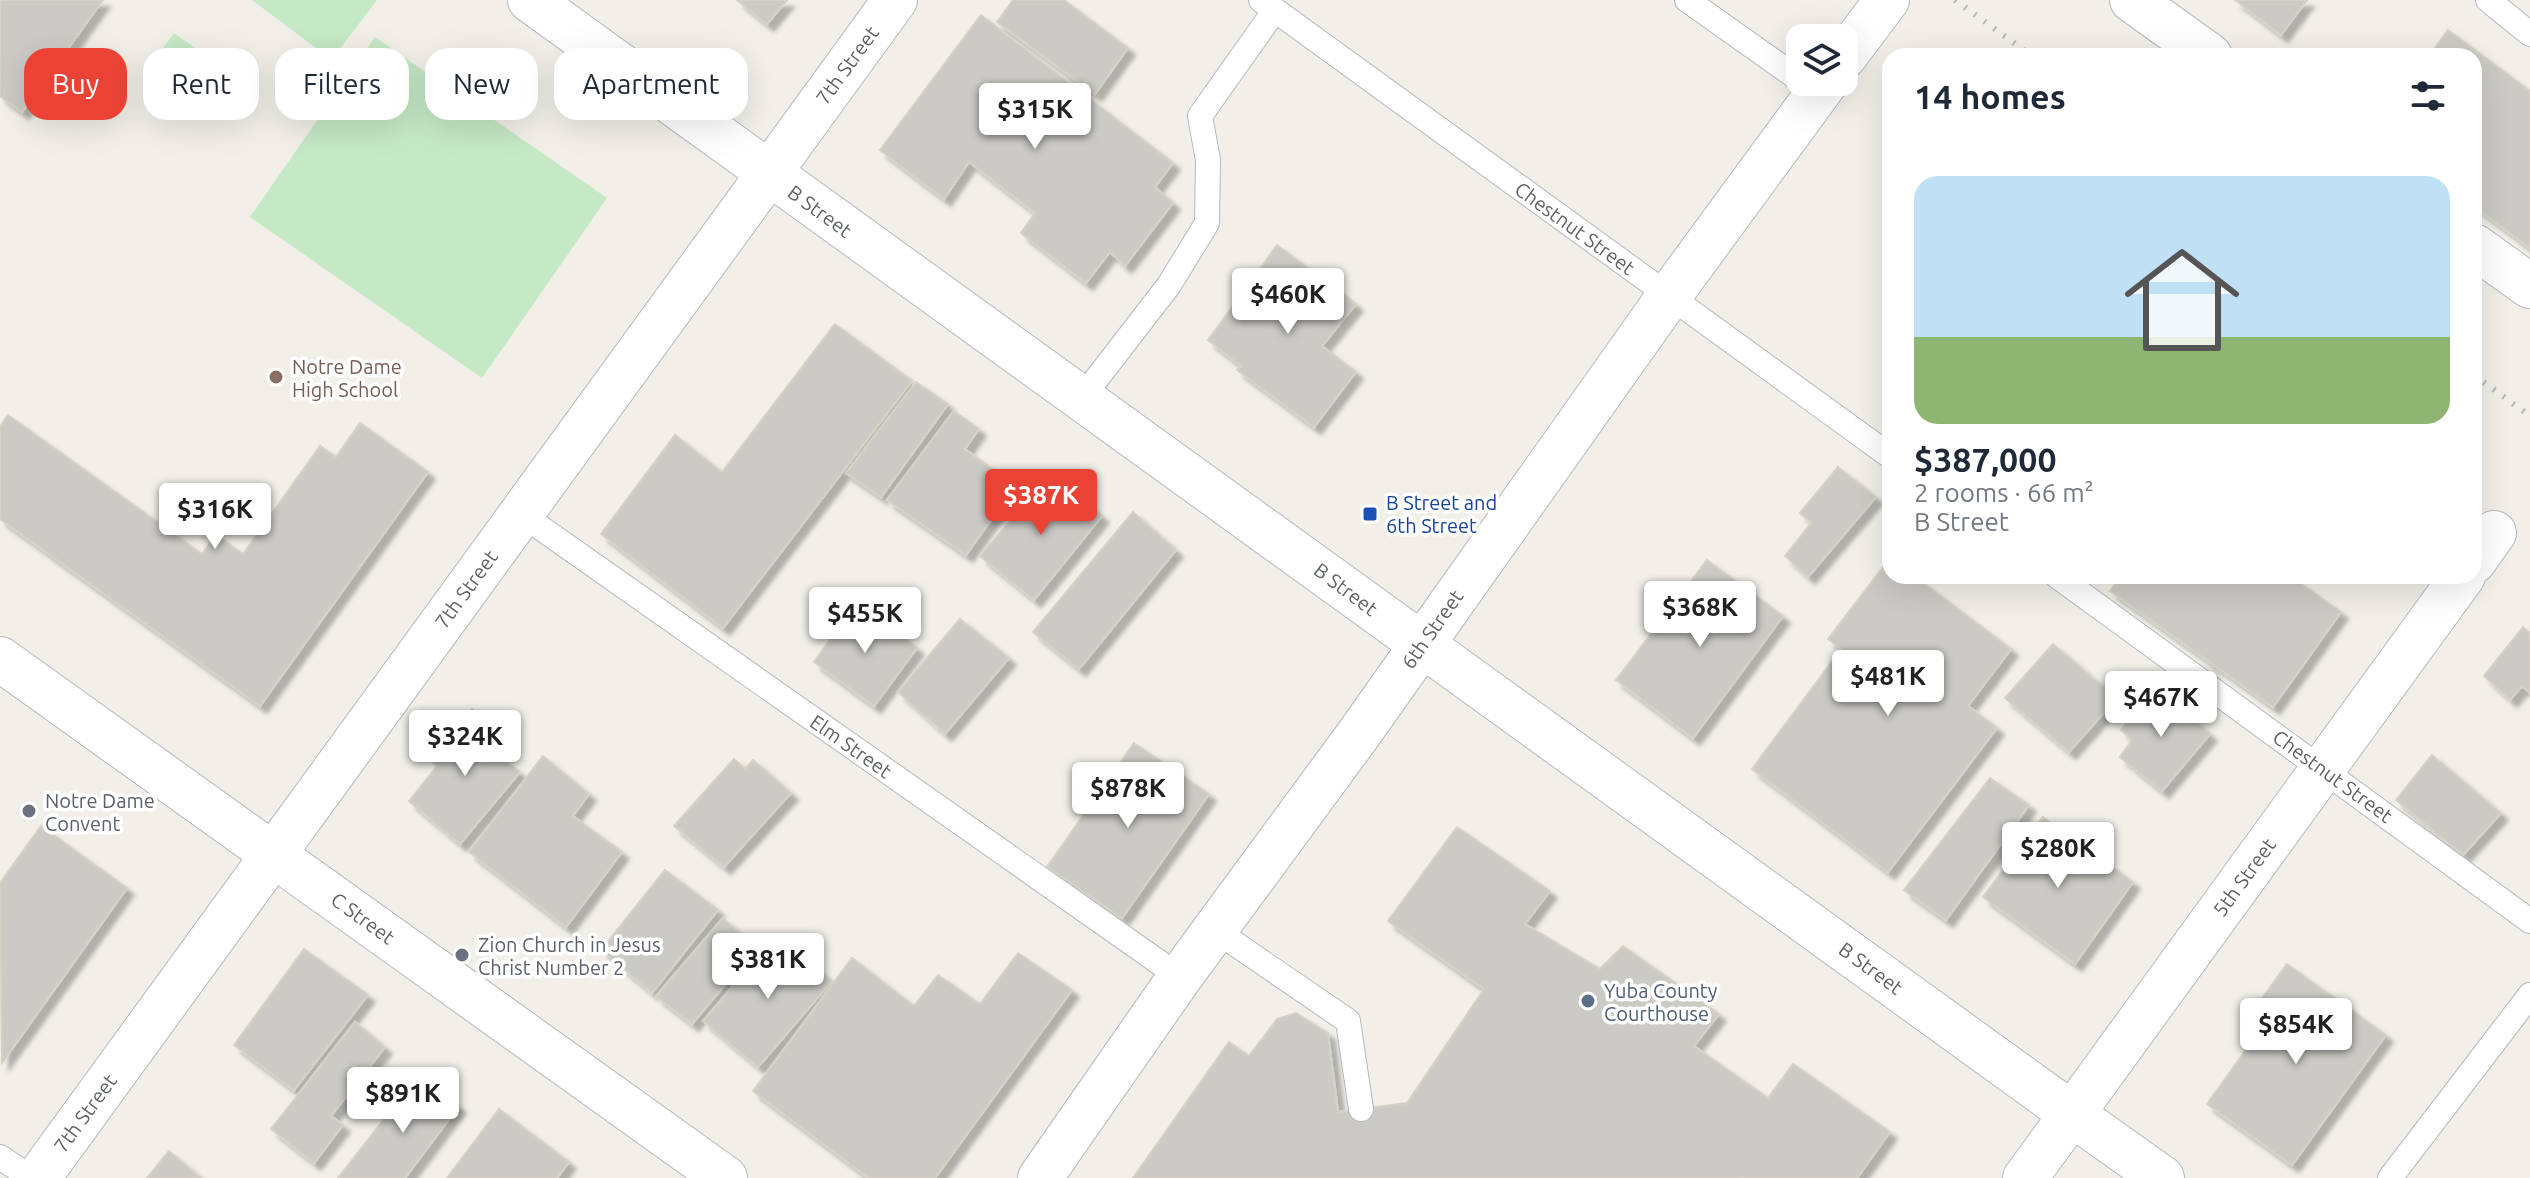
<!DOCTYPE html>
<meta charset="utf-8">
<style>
:root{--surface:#fff;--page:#f6f6f7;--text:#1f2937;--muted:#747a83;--line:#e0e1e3;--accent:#ea4335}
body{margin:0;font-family:Ubuntu,sans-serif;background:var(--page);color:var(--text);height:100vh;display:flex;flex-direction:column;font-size:30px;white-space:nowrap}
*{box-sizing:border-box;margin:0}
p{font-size:26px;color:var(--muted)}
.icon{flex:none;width:44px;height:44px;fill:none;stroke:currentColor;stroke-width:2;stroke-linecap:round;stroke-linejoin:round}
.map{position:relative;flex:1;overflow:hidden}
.details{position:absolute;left:1882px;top:48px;width:600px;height:536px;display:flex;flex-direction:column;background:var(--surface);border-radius:24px;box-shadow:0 8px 32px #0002}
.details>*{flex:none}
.hud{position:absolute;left:24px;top:48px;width:760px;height:72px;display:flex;gap:16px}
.fabs{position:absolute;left:1786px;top:24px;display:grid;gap:16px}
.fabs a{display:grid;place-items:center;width:72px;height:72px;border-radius:16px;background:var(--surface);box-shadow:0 8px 32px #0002;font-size:40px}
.price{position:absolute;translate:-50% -68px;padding:0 18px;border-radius:8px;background:#fff;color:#222;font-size:26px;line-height:52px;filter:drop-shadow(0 2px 4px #0008)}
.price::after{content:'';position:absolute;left:50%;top:48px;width:24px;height:18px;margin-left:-12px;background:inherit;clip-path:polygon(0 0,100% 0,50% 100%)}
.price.selected{background:var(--accent);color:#fff}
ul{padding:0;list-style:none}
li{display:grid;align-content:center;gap:16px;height:424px;padding:0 32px}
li+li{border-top:2px solid var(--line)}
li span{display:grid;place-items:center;height:248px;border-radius:24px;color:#555}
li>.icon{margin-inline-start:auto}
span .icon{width:144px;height:144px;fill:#fffc;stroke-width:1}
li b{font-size:34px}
h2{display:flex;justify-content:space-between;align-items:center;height:96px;padding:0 32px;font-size:34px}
.chip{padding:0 28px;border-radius:24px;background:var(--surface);box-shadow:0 8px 32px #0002;font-size:28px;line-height:72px}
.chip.selected{background:var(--accent);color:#fff}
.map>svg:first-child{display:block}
.green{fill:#c5e8c5}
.building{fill:#cccac5;stroke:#d6d1c6;stroke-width:2;filter:url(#shadow)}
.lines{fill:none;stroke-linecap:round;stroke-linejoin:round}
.service-casing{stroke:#b5b8bc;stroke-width:26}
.minor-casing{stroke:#b5b8bc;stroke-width:46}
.tertiary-casing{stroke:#b5b8bc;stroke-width:46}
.secondary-casing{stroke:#b6babf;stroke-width:46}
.service{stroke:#fff;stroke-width:24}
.minor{stroke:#fff;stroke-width:44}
.tertiary{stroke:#fff;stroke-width:44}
.secondary{stroke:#fff;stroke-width:44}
.rail{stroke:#b6b7b8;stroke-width:6;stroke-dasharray:2 10;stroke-linecap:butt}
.education-dot{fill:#8d6e63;stroke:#fff;stroke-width:3}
.transit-dot{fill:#1a4fb4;stroke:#fff;stroke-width:3}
.worship-dot{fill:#6b7280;stroke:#fff;stroke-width:3}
.service-dot{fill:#5c6f8a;stroke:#fff;stroke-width:3}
.labels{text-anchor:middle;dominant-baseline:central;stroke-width:7;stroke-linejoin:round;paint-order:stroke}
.street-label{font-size:20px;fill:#5f6368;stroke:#fff}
.education-label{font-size:20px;fill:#785e54;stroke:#fff;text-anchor:start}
.transit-label{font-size:20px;fill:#164399;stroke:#fff;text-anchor:start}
.worship-label{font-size:20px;fill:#5b616d;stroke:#fff;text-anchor:start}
.service-label{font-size:20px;fill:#4e5e75;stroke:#fff;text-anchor:start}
</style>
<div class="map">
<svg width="2530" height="1178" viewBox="0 0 2530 1178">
<defs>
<filter id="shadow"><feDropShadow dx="7" dy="7" stdDeviation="2" flood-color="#0004"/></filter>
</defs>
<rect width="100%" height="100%" fill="#f1efe8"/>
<!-- green -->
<path class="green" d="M 252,0 L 377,0 L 336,54 L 328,57 Z
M 174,33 L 219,65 L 200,91 L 183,98 L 146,72 Z
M 375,37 L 607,198 L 482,378 L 250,217 Z"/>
<!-- building -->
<path class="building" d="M 2,0 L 103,0 L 22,112 L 0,96 L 0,3 Z
M 737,0 L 787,0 L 767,24 Z
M 1013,0 L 1064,0 L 1128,48 L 1095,94 L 997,22 Z
M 2235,0 L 2307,0 L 2281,35 Z
M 981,15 L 1173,163 L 1155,187 L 1173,203 L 1125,266 L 1110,252 L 1086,283 L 1021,233 L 1035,213 L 969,162 L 944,199 L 880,150 Z
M 2448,30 L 2530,91 L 2530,248 L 2474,206 L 2474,56 L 2429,56 Z
M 1277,245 L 1356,304 L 1322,346 L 1356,372 L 1314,427 L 1237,370 L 1241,366 L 1208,340 Z
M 835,324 L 912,381 L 723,628 L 601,534 L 675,435 L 722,472 Z
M 916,382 L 948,404 L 881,497 L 846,473 Z
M 954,411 L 979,429 L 965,449 L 1015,486 L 966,555 L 887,500 Z
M 8,415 L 202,554 L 216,535 L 243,554 L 320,446 L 336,457 L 360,423 L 428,472 L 260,706 L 0,519 L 0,427 Z
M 1838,467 L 1876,497 L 1808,577 L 1785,556 L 1811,523 L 1800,513 Z
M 1050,474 L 1102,516 L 1034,600 L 980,556 Z
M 1133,512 L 1176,550 L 1079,669 L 1033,632 Z
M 1890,558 L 1890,576 L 1914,576 L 2011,649 L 1968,706 L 1997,728 L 1888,872 L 1752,769 L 1841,649 L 1828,639 Z
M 1707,560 L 1783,616 L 1693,738 L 1616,680 Z
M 2121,576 L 2290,576 L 2341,612 L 2273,707 L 2110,591 Z
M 856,603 L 917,648 L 874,706 L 814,662 Z
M 960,619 L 1009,658 L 945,734 L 898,692 Z
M 2523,627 L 2530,633 L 2530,693 L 2522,686 L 2510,700 L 2484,676 Z
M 2053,644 L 2117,698 L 2069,752 L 2005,698 Z
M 2155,687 L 2210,734 L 2162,791 L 2120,757 L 2132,740 L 2121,730 Z
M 472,709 L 508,737 L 494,753 L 520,772 L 460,844 L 409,801 L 437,766 L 430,760 Z
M 1134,743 L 1209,794 L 1122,918 L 1047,867 Z
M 2432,755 L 2501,813 L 2463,855 L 2396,800 Z
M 543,756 L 589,794 L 573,816 L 622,852 L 566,927 L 469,852 Z
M 734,759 L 745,769 L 753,760 L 791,793 L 724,867 L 674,826 Z
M 1990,778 L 2029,805 L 1946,920 L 1904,890 Z
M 2043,817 L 2133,882 L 2075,964 L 1983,897 Z
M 41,826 L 127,888 L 2,1063 L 0,883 Z
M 1457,827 L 1550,891 L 1525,924 L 1600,969 L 1623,946 L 1719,1014 L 1694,1046 L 1768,1098 L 1793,1064 L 1890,1132 L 1857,1178 L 1744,1178 L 1741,1176 L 1740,1178 L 1133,1178 L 1229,1042 L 1249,1056 L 1277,1019 L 1296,1013 L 1328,1033 L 1338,1112 L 1407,1103 L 1484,989 L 1388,921 Z
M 665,870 L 718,910 L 652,993 L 601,950 Z
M 723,918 L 756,948 L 692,1024 L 656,996 Z
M 777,935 L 832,981 L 758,1067 L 703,1021 Z
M 304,949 L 368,995 L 294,1090 L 234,1045 Z
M 1018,953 L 1072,990 L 935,1178 L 869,1178 L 753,1091 L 852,958 L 914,1006 L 938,975 L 980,1004 Z
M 2287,964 L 2386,1035 L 2292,1165 L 2207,1104 L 2271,1015 L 2257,1005 Z
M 355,1022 L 385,1047 L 331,1116 L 343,1125 L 314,1163 L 271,1129 Z
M 417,1077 L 459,1106 L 405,1178 L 338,1178 Z
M 499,1109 L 569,1162 L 557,1178 L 447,1178 Z
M 169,1151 L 201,1178 L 147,1178 Z"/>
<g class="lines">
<!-- service casing -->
<g class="service-casing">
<path id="service" d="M 1261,0 L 1890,456
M 1687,0 L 1800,80
M 2488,0 L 2530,34
M 1081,399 L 1169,285 L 1207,223 L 1208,160 L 1200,116 L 1275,10
M 521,514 L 1180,977
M 2057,576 L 2530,921
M 1215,930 L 1348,1021 L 1361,1109
M 0,1157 L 31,1178
M 2390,1178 L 2530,995"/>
</g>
<!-- minor casing -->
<g class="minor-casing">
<path id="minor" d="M 2132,0 L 2210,56
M 1844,57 L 1887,0
M 2474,246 L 2530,286
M 2474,561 L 2494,533
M 0,659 L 725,1178
M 2072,1114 L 2463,576
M 38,1178 L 895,0
M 1040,1178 L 1180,977 L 1358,735 L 1669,296 L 1826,82"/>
</g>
<!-- tertiary casing -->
<g class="tertiary-casing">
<path id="tertiary" d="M 2072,1114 L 2162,1178"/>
</g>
<!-- secondary casing -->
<g class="secondary-casing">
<path id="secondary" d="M 530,0 L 2072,1114 L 2025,1178"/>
</g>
<!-- service -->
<use href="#service" class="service"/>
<!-- minor -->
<use href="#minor" class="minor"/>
<!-- tertiary -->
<use href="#tertiary" class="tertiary"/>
<!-- secondary -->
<use href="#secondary" class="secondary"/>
<!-- rail -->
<path class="rail" d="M 1955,0 L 2032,56
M 2474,375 L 2530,416"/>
</g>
<!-- markers -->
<circle class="education-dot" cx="276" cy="377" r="8"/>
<rect class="transit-dot" x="1362" y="506" width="16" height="16" rx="4"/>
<g class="worship-dot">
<circle cx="29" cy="811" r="8"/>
<circle cx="462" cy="955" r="8"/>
</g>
<circle class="service-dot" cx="1588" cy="1001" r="8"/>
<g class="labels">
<!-- street labels -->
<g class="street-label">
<text transform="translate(847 65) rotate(-54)">7th Street</text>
<text transform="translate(820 211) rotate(36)">B Street</text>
<text transform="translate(1575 228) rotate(36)">Chestnut Street</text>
<text transform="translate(466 589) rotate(-54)">7th Street</text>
<text transform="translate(1346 589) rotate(37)">B Street</text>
<text transform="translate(1432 629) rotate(-55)">6th Street</text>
<text transform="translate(851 746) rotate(35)">Elm Street</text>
<text transform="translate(2333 776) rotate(36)">Chestnut Street</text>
<text transform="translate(2244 877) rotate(-54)">5th Street</text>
<text transform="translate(363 918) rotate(36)">C Street</text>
<text transform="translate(1871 968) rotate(36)">B Street</text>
<text transform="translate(85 1113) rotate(-54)">7th Street</text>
</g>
<!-- education labels -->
<g class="education-label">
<text x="292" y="366">Notre Dame<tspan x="292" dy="23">High School</tspan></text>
</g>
<!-- transit labels -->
<g class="transit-label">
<text x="1386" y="502">B Street and<tspan x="1386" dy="23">6th Street</tspan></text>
</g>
<!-- worship labels -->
<g class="worship-label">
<text x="45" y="800">Notre Dame<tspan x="45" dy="23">Convent</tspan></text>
<text x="478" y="944">Zion Church in Jesus<tspan x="478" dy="23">Christ Number 2</tspan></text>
</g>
<!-- service labels -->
<g class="service-label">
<text x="1604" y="990">Yuba County<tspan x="1604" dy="23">Courthouse</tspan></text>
</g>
</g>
</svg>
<div class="fabs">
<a><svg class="icon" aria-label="layers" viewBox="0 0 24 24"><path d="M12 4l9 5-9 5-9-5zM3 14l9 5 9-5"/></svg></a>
</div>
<b class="price" style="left:1035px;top:151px">$315K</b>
<b class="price" style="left:1288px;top:336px">$460K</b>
<b class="price selected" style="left:1041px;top:537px">$387K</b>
<b class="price" style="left:215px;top:551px">$316K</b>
<b class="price" style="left:1700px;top:649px">$368K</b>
<b class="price" style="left:865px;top:655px">$455K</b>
<b class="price" style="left:1888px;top:718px">$481K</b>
<b class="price" style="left:2161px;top:739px">$467K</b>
<b class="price" style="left:465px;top:778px">$324K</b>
<b class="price" style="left:1128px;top:830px">$878K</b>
<b class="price" style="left:2058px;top:890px">$280K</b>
<b class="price" style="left:768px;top:1001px">$381K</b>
<b class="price" style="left:2296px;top:1066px">$854K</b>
<b class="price" style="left:403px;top:1135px">$891K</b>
<div class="hud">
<a class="chip selected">Buy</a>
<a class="chip">Rent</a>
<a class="chip">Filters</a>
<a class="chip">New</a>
<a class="chip">Apartment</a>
</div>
<section class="details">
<h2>14 homes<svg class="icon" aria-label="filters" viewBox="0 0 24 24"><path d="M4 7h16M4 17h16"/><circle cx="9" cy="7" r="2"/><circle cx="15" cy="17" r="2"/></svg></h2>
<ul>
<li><span style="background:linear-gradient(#bfe0f5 65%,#8fb573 0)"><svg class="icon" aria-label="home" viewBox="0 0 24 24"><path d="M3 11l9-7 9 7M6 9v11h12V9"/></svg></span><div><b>$387,000</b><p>2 rooms · 66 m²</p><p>B Street</p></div></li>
</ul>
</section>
</div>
